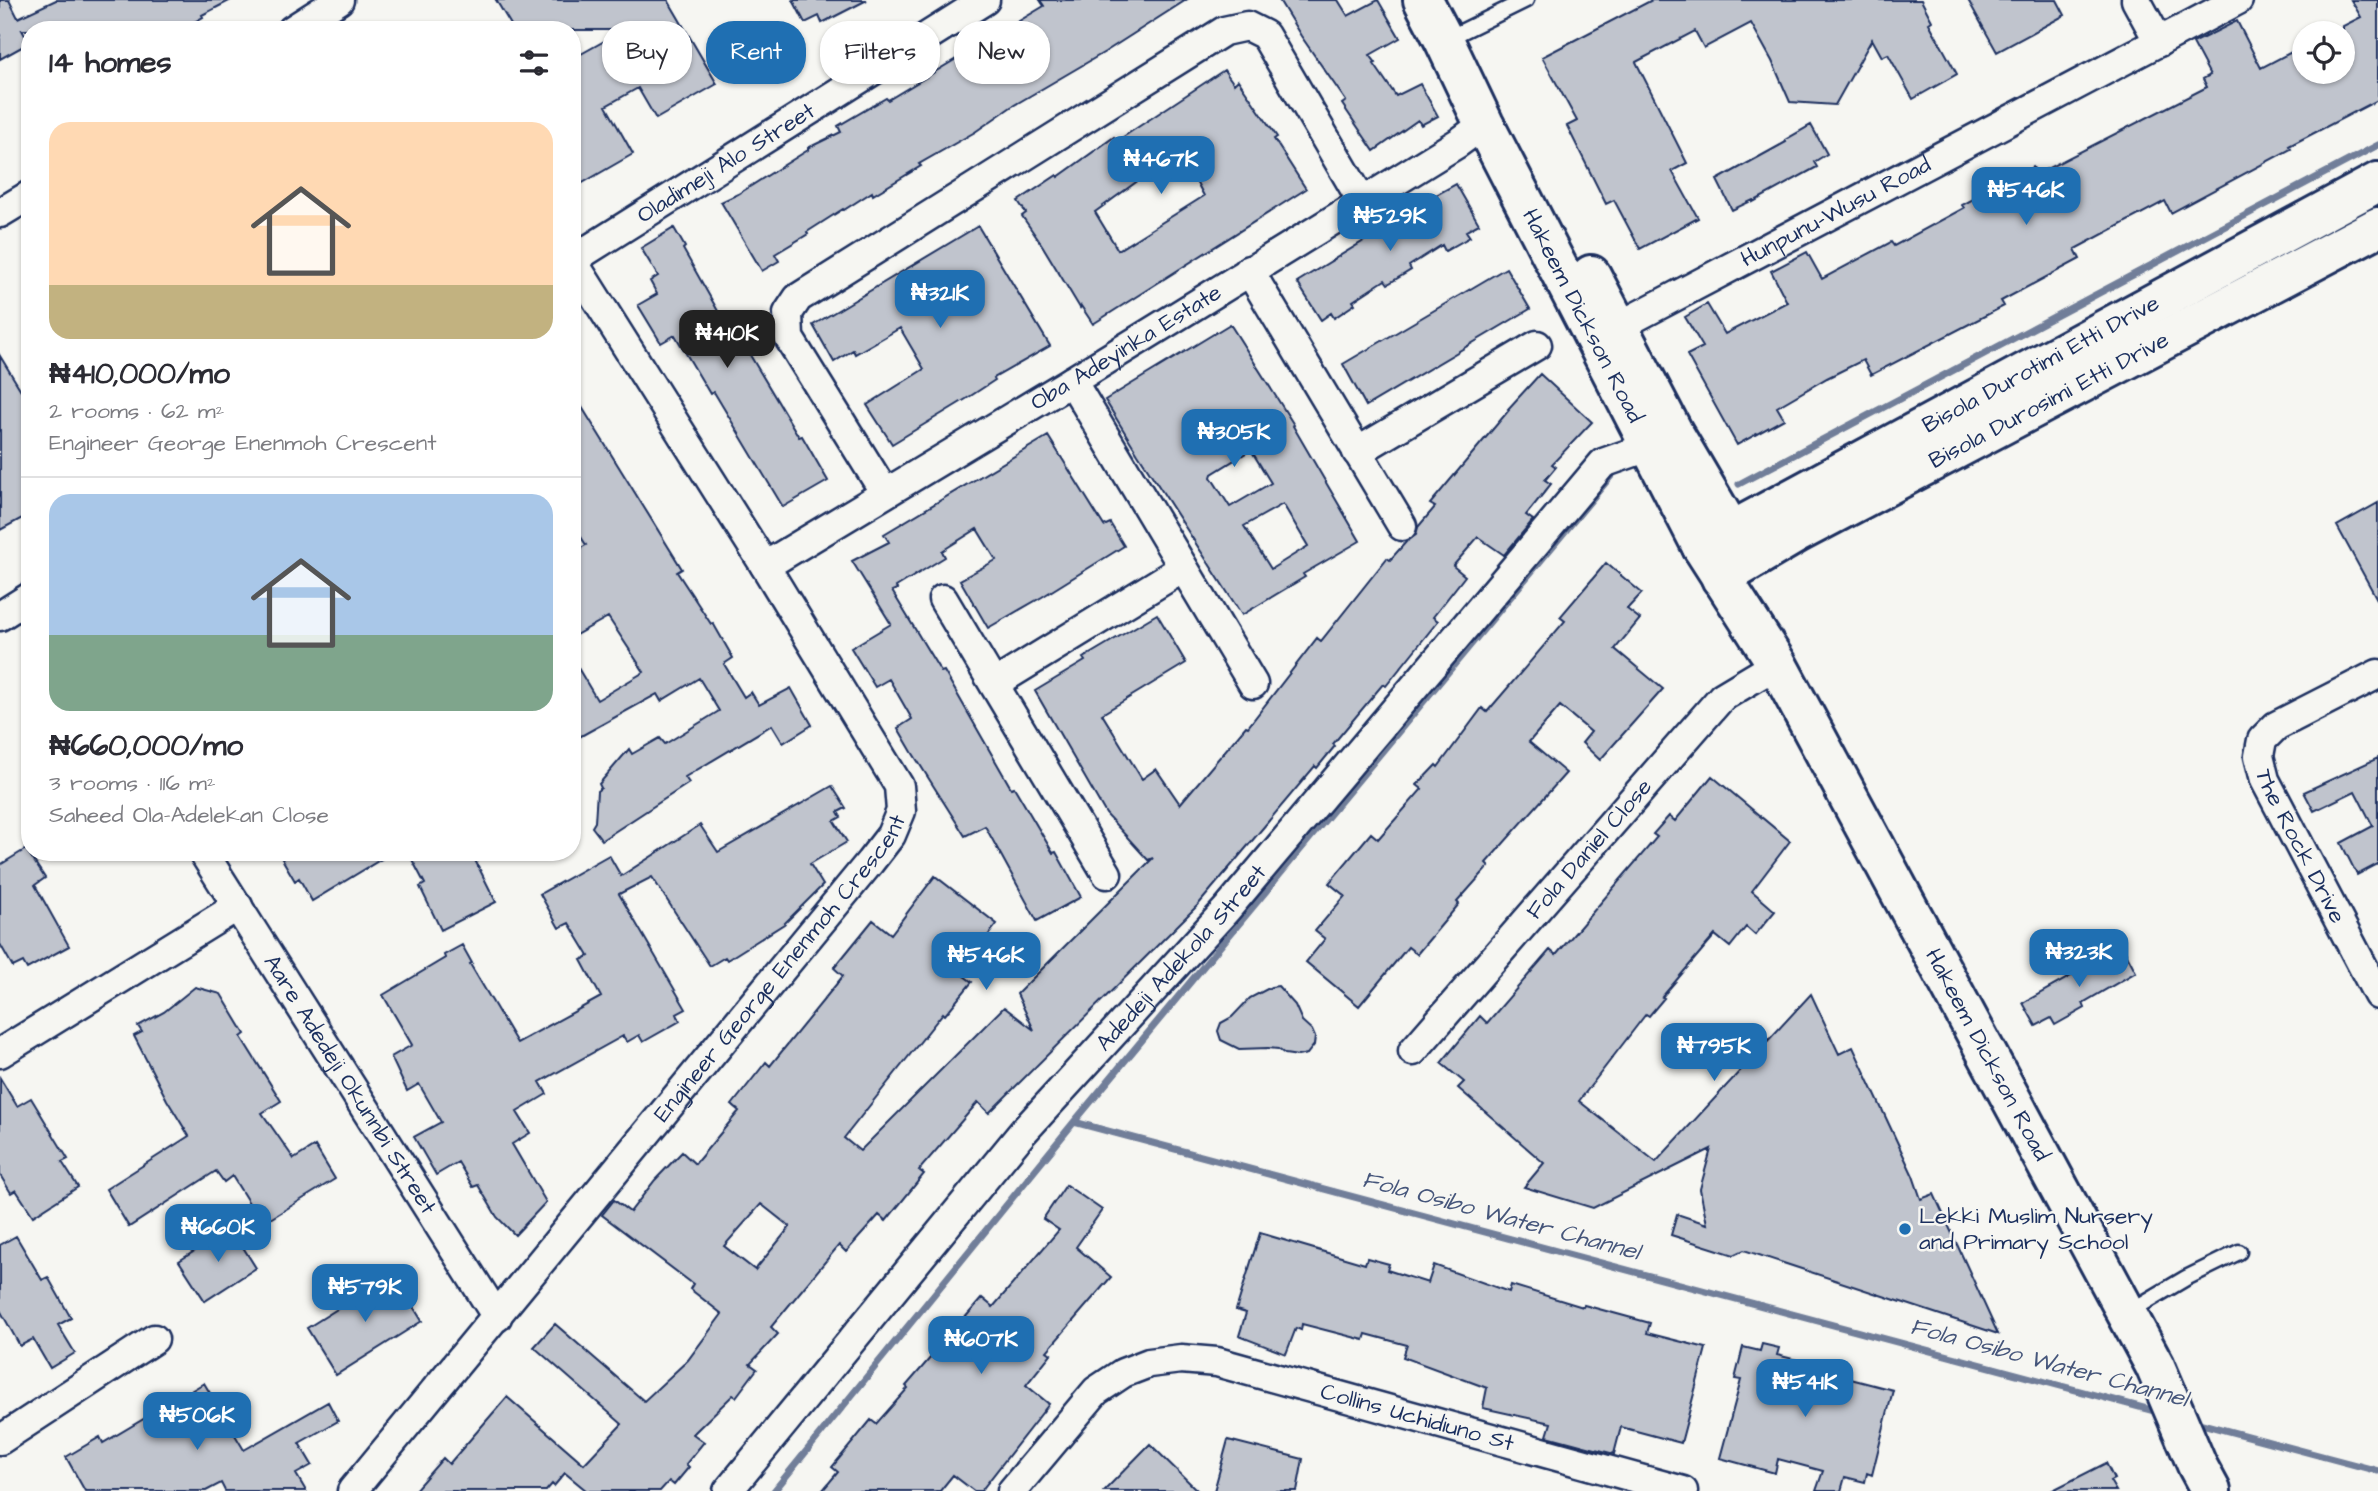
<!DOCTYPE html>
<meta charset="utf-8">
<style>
:root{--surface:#fff;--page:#f2f2f3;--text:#2b2b33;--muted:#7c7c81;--line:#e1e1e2;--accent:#1f6fb2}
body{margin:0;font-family:"Architects Daughter",sans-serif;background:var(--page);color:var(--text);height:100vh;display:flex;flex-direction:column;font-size:26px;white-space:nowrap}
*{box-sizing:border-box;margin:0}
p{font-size:23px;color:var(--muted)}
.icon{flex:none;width:38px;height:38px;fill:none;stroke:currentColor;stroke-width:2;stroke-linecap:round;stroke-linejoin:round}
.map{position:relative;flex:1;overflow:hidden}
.panel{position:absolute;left:21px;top:21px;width:560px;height:840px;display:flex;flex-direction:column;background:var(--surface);border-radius:28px;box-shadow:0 2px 5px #0004}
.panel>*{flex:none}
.banner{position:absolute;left:602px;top:21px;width:665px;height:63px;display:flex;gap:14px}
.fabs{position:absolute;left:2292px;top:21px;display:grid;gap:14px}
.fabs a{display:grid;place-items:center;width:63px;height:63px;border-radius:50%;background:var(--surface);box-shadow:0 2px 5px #0004;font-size:35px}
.price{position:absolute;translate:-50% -60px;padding:0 16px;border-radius:14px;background:var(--accent);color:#fff;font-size:23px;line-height:46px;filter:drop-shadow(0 2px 4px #0008)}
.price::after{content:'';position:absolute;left:50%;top:42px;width:21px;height:16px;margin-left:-10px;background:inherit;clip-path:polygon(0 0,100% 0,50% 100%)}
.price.on{background:#222;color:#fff}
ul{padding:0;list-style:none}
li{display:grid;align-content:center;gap:14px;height:371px;padding:0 28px}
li+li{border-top:2px solid var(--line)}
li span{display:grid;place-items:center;height:217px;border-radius:21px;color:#555}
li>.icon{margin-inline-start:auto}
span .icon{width:126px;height:126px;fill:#fffc;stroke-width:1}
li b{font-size:30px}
h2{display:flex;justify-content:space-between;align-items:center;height:84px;padding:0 28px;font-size:30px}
.pill{padding:0 24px;border-radius:28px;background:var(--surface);box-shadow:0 2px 5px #0004;font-size:24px;line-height:63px}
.pill.on{background:var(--accent);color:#fff}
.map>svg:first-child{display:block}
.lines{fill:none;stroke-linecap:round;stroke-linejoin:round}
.stream{stroke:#717e99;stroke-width:7}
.building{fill:#c0c4cd;stroke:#1b2f5e;stroke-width:2;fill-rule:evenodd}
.lane-casing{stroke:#1b2f5e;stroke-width:19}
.street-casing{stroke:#1b2f5e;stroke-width:33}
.secondary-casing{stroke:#1b2f5e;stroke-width:44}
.lane{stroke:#f6f6f2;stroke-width:14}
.street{stroke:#f6f6f2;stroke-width:28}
.secondary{stroke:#f6f6f2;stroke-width:38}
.poi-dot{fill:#1f6fb2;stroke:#f6f6f2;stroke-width:2.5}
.labels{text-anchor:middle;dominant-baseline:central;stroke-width:5;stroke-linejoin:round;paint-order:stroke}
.street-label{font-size:23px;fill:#1b2f5e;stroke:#f6f6f2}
.poi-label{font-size:23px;fill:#1b2f5e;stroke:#f6f6f2;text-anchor:start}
.water-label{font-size:24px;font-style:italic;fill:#46567b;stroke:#f6f6f2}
</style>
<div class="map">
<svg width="2378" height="1491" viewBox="0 0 2378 1491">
<rect width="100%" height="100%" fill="#f6f6f2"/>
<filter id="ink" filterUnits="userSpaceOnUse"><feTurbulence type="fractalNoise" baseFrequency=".0143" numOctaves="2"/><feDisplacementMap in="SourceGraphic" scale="14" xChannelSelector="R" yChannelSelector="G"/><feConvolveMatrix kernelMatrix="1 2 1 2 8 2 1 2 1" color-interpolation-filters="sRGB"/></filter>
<g filter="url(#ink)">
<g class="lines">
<!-- stream -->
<path class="stream" d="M 1739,484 L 2378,145
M 1074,1122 L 1616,470
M 2191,1421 L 2378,1471
M 774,1491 L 1074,1122 L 2162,1413"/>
</g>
<!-- building -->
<path class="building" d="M 0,0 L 9,0 L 18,18 L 56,0 L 231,0 L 202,15 L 203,17 L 180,30 L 22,30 L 29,43 L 0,59 Z
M 496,0 L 668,0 L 717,84 L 656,119 L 638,88 L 606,106 L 633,154 L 572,189 L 572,59 L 624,30 L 514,30 Z
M 793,0 L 867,0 L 822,23 L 819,16 L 805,23 Z
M 1040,0 L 1186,0 L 1105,52 L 1011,107 L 975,132 L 919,164 L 921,166 L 873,195 L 872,192 L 844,210 L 843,209 L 807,232 L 808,234 L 775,254 L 779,261 L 762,271 L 721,202 L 738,194 L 808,150 L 808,148 L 841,132 L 838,126 L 886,98 L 888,100 L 1044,6 Z
M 1279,0 L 1338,0 L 1348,16 L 1378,0 L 1400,38 L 1370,55 L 1376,63 L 1374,64 L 1396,96 L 1420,84 L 1438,116 L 1421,125 L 1418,120 L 1374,151 L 1342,104 L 1346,101 L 1301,36 Z
M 1652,0 L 1921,0 L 1932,21 L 1929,23 L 1957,74 L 1913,99 L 1888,54 L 1882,57 L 1872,39 L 1835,105 L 1790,102 L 1772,61 L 1751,23 L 1704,48 L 1695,31 L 1636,62 L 1687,163 L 1672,171 L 1698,218 L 1640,249 L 1614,200 L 1606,204 L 1567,126 L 1577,121 L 1542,57 Z
M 1968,0 L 2057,0 L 2065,15 L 1997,52 Z
M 2351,0 L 2378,0 L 2378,100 L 2289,146 L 2291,149 L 2171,213 L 2165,201 L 2075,249 L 2080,259 L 2001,301 L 2004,306 L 1871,375 L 1863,360 L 1827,378 L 1777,407 L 1784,419 L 1737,445 L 1687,355 L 1703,347 L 1685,317 L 1707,304 L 1725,334 L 1787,302 L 1771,271 L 1807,252 L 1822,279 L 1891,242 L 1894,246 L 1964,208 L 1962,205 L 2033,167 L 2037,174 L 2207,87 L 2203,79 L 2210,75 L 2193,43 L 2237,21 L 2261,68 L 2305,45 L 2305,72 L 2343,72 L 2343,26 L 2361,17 Z
M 1224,70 L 1234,84 L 1238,80 L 1277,137 L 1274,139 L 1306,189 L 1093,324 L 1081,306 L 1080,308 L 1042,245 L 1022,216 L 1026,213 L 1018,201 L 1057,175 L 1058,177 L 1114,137 L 1117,141 ZM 1183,156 L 1204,196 L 1118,250 L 1095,212 L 1164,162 L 1167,167 Z
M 1811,125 L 1827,154 L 1814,162 L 1817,167 L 1753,202 L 1753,200 L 1732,210 L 1717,180 L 1786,142 L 1785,140 Z
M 1456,184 L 1479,224 L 1466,231 L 1470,237 L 1445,251 L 1442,245 L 1409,266 L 1411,270 L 1388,284 L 1385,280 L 1353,301 L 1355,304 L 1334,318 L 1331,313 L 1321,320 L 1297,282 L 1406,215 L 1405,212 Z
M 978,226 L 1050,346 L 994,378 L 995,380 L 966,399 L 892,444 L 867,405 L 924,369 L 900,328 L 855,354 L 853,350 L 834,362 L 813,325 Z
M 674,228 L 685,247 L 683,249 L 727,327 L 732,325 L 799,437 L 802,436 L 828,481 L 783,507 L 714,392 L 710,394 L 675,335 L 661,343 L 638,305 L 657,294 L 650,281 L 658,276 L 641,248 Z
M 1506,268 L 1530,309 L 1366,406 L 1343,364 Z
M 1230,324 L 1294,425 L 1293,426 L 1360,541 L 1303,574 L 1305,577 L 1242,615 L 1138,454 L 1105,400 ZM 1251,450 L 1271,483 L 1230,507 L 1211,477 L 1212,474 ZM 1283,504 L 1308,546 L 1271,569 L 1244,526 Z
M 0,356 L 30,405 L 30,514 L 0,530 Z
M 1540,374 L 1592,422 L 1552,464 L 1556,467 L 1545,480 L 1551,484 L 1526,515 L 1533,520 L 1504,555 L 1478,537 L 1453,566 L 1465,576 L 1433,617 L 1438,621 L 1386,686 L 1383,684 L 1333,744 L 1335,746 L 1317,768 L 1315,766 L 1198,905 L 989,1113 L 978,1102 L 919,1170 L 924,1174 L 886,1221 L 879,1215 L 846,1252 L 839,1245 L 771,1327 L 778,1334 L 750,1364 L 757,1369 L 736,1397 L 733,1395 L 693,1434 L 704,1442 L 686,1464 L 689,1467 L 674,1485 L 669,1481 L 660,1491 L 587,1491 L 565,1473 L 554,1486 L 552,1484 L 546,1491 L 414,1491 L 443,1458 L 449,1464 L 507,1397 L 584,1464 L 622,1424 L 534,1347 L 555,1324 L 644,1401 L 688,1360 L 722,1314 L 690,1289 L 693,1284 L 602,1215 L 614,1200 L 630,1212 L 655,1180 L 682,1152 L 695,1164 L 739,1111 L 732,1105 L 766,1062 L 770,1066 L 843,976 L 834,968 L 873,920 L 891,934 L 935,876 L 997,924 L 964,966 L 956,970 L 972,982 L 945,1015 L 943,1013 L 844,1138 L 860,1151 L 1004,1007 L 1034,1030 L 1017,994 L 1153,858 L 1148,860 L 1106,814 L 1035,691 L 1085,661 L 1083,658 L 1157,614 L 1186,663 L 1102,714 L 1142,779 L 1156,769 L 1180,804 L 1246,726 L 1248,727 L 1317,638 L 1321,641 L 1387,558 L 1390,560 L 1406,542 L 1416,535 L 1418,527 L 1435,507 L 1430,504 L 1509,410 L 1508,409 ZM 761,1204 L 790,1227 L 755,1270 L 724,1246 Z
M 572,391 L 682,569 L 677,572 L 711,624 L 713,623 L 733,658 L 724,664 L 744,697 L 751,692 L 759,705 L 791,688 L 812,725 L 783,743 L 772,725 L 685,777 L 689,783 L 602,840 L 592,827 L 595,822 L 597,791 L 601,788 L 599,784 L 629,749 L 632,754 L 660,738 L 665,744 L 719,711 L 699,678 L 661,701 L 657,694 L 572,741 L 572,658 L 597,700 L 644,672 L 608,617 L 572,637 L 572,553 L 586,545 L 572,523 Z
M 1048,436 L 1104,526 L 1110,523 L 1124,546 L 1042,597 L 988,628 L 960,580 L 996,560 L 977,529 L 942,551 L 945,557 L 896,587 L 897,589 L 892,591 L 941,672 L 944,671 L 1011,788 L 1014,787 L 1053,853 L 1056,852 L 1081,897 L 1037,921 L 985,826 L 965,836 L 912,752 L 898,728 L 912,719 L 889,679 L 875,687 L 851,648 L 891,624 L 852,561 L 889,542 L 884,534 Z
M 2378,503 L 2378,601 L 2337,526 Z
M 1606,563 L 1642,593 L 1627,609 L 1640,619 L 1615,649 L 1663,689 L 1600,760 L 1582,743 L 1591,732 L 1560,706 L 1529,742 L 1566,773 L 1486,863 L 1489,866 L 1457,902 L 1459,904 L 1417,954 L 1408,947 L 1359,1006 L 1306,962 L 1325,939 L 1315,931 L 1345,896 L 1329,883 L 1371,833 L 1378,839 L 1422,789 L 1417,785 L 1436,765 L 1438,767 L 1482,708 L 1487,712 L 1565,621 L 1560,617 Z
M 2378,758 L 2378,864 L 2357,875 L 2341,843 L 2373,826 L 2355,791 L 2314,811 L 2304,792 Z
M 1712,776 L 1790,841 L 1752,891 L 1775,911 L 1755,935 L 1746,927 L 1730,947 L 1715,935 L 1662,997 L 1664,998 L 1649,1016 L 1646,1014 L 1579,1101 L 1656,1162 L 1811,994 L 1839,1054 L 1853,1047 L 1913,1176 L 1921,1199 L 1934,1194 L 1998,1334 L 1744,1250 L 1734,1255 L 1671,1235 L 1677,1214 L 1707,1224 L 1700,1189 L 1711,1149 L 1593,1208 L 1524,1187 L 1544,1163 L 1458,1088 L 1464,1082 L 1441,1063 L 1480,1016 L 1487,1023 L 1550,950 L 1556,955 L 1657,837 L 1653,834 L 1669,816 L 1675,821 Z
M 832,786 L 846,808 L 838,812 L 841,817 L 834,821 L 847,842 L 810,864 L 823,885 L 784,924 L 727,960 L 725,957 L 710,966 L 652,877 L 619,894 L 686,1009 L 677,1014 L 680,1021 L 643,1042 L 639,1035 L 627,1042 L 623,1036 L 540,1082 L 547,1094 L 517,1112 L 530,1133 L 512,1144 L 546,1202 L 515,1235 L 497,1217 L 478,1185 L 473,1187 L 458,1162 L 436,1175 L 414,1137 L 441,1122 L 419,1084 L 407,1091 L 391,1057 L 412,1045 L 383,995 L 445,958 L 444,955 L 462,945 L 472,963 L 470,964 L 517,1043 L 601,997 L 581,960 L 589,956 L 569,923 L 559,928 L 540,894 L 609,855 L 621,876 L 700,825 L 718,852 Z
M 26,849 L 45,878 L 35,885 L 69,946 L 27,969 L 23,962 L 13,967 L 0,944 L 0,865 Z
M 278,852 L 393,852 L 312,901 L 299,878 L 295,881 Z
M 408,852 L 471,852 L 496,902 L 441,930 L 420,887 L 425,884 Z
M 2123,947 L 2136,972 L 2083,1003 L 2085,1008 L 2055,1025 L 2051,1018 L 2036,1026 L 2023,1003 Z
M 1278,986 L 1295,1005 L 1302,1021 L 1312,1030 L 1315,1037 L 1314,1045 L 1307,1054 L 1298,1056 L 1285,1054 L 1278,1049 L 1268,1048 L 1239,1049 L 1221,1040 L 1218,1031 L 1221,1023 L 1232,1017 L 1250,998 L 1271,987 Z
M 195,987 L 221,994 L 245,1034 L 241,1037 L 281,1101 L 262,1113 L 294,1159 L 315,1146 L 335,1179 L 262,1224 L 232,1176 L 224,1182 L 216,1171 L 129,1227 L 106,1189 L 189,1136 L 167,1100 L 134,1036 L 142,1032 L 138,1026 L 164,1012 Z
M 0,1078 L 17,1106 L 31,1098 L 68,1159 L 62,1162 L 78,1187 L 33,1216 L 16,1190 L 11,1193 L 0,1175 Z
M 1066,1185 L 1102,1210 L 1076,1247 L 1111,1277 L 1047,1351 L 1051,1354 L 1026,1385 L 1049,1404 L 981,1491 L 974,1491 L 953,1475 L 940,1491 L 822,1491 L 838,1472 L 832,1467 L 871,1420 L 876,1424 L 908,1388 L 906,1386 L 982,1298 L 993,1307 L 1059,1230 L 1043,1219 Z
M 231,1228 L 256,1268 L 205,1301 L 179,1261 Z
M 1260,1233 L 1365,1264 L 1367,1258 L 1389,1264 L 1387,1270 L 1428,1283 L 1434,1265 L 1509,1292 L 1511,1285 L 1583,1307 L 1584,1305 L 1650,1323 L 1647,1333 L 1706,1348 L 1681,1443 L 1621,1427 L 1614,1454 L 1547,1436 L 1551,1423 L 1483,1408 L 1487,1388 L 1403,1357 L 1407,1345 L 1366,1334 L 1364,1340 L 1302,1324 L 1301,1330 L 1296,1328 L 1286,1354 L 1239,1336 L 1246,1313 L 1236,1310 Z
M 16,1236 L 42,1280 L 48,1277 L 71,1318 L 58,1325 L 75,1353 L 50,1368 L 33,1339 L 20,1346 L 0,1310 L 0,1245 Z
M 393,1274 L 422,1321 L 336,1375 L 307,1328 Z
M 1762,1344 L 1779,1348 L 1777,1355 L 1817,1365 L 1816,1370 L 1893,1390 L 1872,1475 L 1867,1473 L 1865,1482 L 1845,1477 L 1841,1491 L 1816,1491 L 1823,1471 L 1778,1459 L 1775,1473 L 1720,1458 L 1741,1380 L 1735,1379 L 1743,1347 L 1760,1351 Z
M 204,1383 L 244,1450 L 328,1402 L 338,1421 L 299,1443 L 312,1465 L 296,1474 L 306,1491 L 225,1491 L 221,1483 L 206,1491 L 85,1491 L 66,1457 L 100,1437 L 103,1443 Z
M 1228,1440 L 1303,1459 L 1297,1491 L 1214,1491 Z
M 1150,1444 L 1198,1491 L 1104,1491 Z
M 2106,1463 L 2114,1479 L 2110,1481 L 2116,1491 L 2051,1491 Z"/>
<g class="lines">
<!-- lane casing -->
<g class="lane-casing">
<path id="lane" d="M 1461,32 L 1526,0
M 2127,1313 L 2186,1278 L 2239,1252"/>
</g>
<!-- street casing -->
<g class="street-casing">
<g id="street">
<path d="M 2136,0 L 2159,42"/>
<path d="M 292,30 L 339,0"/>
<path d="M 0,213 L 30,195"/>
<path id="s1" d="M 572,260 L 985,0"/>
<path d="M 1249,270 L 1402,526"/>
<path id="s2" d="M 1619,326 L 2238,0"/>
<path d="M 1072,381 L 1253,684"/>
<path d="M 1357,452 L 1537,345"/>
<path d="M 885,493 L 789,338 L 788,313 L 798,298 L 1224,31 L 1247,26 L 1265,35 L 1362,201"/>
<path id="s3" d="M 765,566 L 1072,381 L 1458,143 L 1484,124"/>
<path d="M 943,599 L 1107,874"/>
<path d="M 0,616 L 30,597"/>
<path id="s4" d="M 2378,674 L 2276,726 L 2262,740 L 2259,756 L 2265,780 L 2378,995"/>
<path d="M 994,684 L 1183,568"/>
<path id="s5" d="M 203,852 L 497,1317"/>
<path id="s6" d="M 1413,1051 L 1722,697 L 1777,664"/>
<path d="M 0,1053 L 238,906"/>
<path d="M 0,1440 L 154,1339"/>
<path id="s7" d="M 352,1491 L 870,862 L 891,835 L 901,811 L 899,786 L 765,566 L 572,260"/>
<path id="s8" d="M 728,1491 L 1023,1132 L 1227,909 L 1603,463 L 1651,446"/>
<path id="s9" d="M 1012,1491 L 1096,1391 L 1123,1373 L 1149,1363 L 1181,1359 L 1217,1362 L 1683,1491"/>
</g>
</g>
<!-- secondary casing -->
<g class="secondary-casing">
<g id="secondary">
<path id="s10" d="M 1423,0 L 1445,42 L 1484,124 L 1702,547 L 1777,664 L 2155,1366 L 2197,1465 L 2211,1491"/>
<path d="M 1591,275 L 1673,432 L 1744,553"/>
<path id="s11" d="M 1702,547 L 2378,182"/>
<path id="s12" d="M 1721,578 L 1797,533 L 2378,227"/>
</g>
</g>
<!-- lane -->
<use href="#lane" class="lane"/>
<!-- street -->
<use href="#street" class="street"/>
<!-- secondary -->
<use href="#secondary" class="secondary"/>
</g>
</g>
<!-- markers -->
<circle class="poi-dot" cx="1905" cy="1229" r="7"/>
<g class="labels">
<!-- street labels -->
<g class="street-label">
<text stroke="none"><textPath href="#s1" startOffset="182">Oladimeji Alo Street</textPath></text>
<text stroke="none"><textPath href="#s2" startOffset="245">Hunpunu-Wusu Road</textPath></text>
<text stroke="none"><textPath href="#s10" startOffset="354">Hakeem Dickson Road</textPath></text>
<text stroke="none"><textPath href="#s3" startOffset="422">Oba Adeyinka Estate</textPath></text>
<text stroke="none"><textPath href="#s11" startOffset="385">Bisola Durotimi Etti Drive</textPath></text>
<text stroke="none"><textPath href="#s12" startOffset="373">Bisola Durosimi Etti Drive</textPath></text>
<text stroke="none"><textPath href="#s4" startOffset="250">The Rock Drive</textPath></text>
<text stroke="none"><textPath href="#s6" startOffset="268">Fola Daniel Close</textPath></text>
<text stroke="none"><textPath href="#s8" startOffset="700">Adedeji Adekola Street</textPath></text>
<text stroke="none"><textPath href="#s7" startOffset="676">Engineer George Enenmoh Crescent</textPath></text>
<text stroke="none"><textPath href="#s10" startOffset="1197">Hakeem Dickson Road</textPath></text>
<text stroke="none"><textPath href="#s5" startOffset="275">Aare Adedeji Okunnbi Street</textPath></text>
<text stroke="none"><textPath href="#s9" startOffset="467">Collins Uchidiuno St</textPath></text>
</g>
<!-- poi labels -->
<g class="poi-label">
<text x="1919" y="1216">Lekki Muslim Nursery<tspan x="1919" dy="26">and Primary School</tspan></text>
</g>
<!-- water labels -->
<g class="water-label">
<text transform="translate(1501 1216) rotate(15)">Fola Osibo Water Channel</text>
<text transform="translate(2049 1363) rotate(15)">Fola Osibo Water Channel</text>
</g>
</g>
</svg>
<div class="fabs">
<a><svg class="icon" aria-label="locate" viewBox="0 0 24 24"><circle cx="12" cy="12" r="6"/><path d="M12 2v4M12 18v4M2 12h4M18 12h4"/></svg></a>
</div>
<b class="price" style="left:1161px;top:196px">₦467K</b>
<b class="price" style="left:2026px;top:227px">₦546K</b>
<b class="price" style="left:1390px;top:253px">₦529K</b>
<b class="price" style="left:940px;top:330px">₦321K</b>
<b class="price on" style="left:727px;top:370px">₦410K</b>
<b class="price" style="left:1234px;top:469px">₦305K</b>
<b class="price" style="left:2079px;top:989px">₦323K</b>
<b class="price" style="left:986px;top:992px">₦546K</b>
<b class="price" style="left:1714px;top:1083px">₦795K</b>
<b class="price" style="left:218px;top:1264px">₦660K</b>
<b class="price" style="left:365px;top:1324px">₦579K</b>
<b class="price" style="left:981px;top:1376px">₦607K</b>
<b class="price" style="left:1805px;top:1419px">₦541K</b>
<b class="price" style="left:197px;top:1452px">₦506K</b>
<div class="banner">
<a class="pill">Buy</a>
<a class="pill on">Rent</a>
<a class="pill">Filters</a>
<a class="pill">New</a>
</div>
<section class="panel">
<h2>14 homes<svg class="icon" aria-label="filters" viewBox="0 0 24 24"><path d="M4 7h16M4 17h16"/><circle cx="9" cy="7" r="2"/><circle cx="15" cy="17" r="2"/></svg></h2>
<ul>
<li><span style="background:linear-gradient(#ffd9b3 75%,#c2b280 0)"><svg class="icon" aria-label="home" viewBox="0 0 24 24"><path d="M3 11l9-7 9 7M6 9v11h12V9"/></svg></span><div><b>₦410,000/mo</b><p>2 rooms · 62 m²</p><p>Engineer George Enenmoh Crescent</p></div></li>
<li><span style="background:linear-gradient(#a9c7e8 65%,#7fa58c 0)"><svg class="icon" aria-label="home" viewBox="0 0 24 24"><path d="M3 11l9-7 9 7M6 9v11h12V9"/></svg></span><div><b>₦660,000/mo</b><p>3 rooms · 116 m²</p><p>Saheed Ola-Adelekan Close</p></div></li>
</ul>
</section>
</div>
